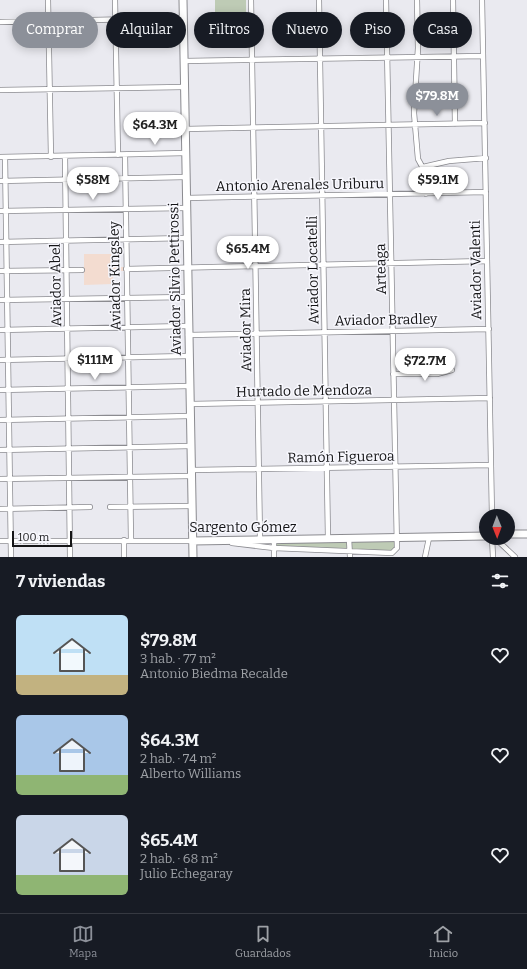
<!DOCTYPE html>
<html lang="es">
<meta charset="utf-8">
<style>
:root{--surface:#171b24;--page:#20242c;--text:#f1f3f6;--muted:#9ea1a6;--line:#363941;--accent:#8c9099}
body{margin:0;font-family:Bitter,serif;background:var(--page);color:var(--text);height:100vh;display:flex;flex-direction:column;font-size:15px;white-space:nowrap}
*{box-sizing:border-box;margin:0}
p{font-size:13px;color:var(--muted)}
.icon{flex:none;width:22px;height:22px;fill:none;stroke:currentColor;stroke-width:2;stroke-linecap:round;stroke-linejoin:round}
.map{position:relative;height:557px;overflow:hidden}
.sheet{display:flex;flex-direction:column;background:var(--surface);flex:1}
.sheet>*{flex:none}
.hud{position:absolute;left:12px;top:12px;width:503px;height:36px;display:flex;gap:8px}
.needle{width:26px;rotate:179deg}
.tools{position:absolute;left:479px;top:509px;display:grid;gap:8px}
.tools a{display:grid;place-items:center;width:36px;height:36px;border-radius:50%;background:var(--surface);box-shadow:0 2px 10px #0003;font-size:20px}
.scale{position:absolute;left:12px;bottom:10px;width:60px;box-sizing:border-box;padding-left:4px;border:2px solid #151517;border-top:0;font-size:11px;line-height:14px;white-space:nowrap;color:#151517;-webkit-text-stroke:3px #f7f7fd;paint-order:stroke}
.price{position:absolute;translate:-50% -34px;padding:0 9px;border-radius:14px;background:#fff;color:#222;font-size:13px;line-height:26px;filter:drop-shadow(0 1px 2px #0008)}
.price::after{content:'';position:absolute;left:50%;top:24px;width:12px;height:9px;margin-left:-6px;background:inherit;clip-path:polygon(0 0,100% 0,50% 100%)}
.price.current{background:var(--accent);color:#fff}
ul{padding:0;list-style:none}
li{display:flex;align-items:center;gap:12px;height:100px;padding:0 16px}
li span{display:grid;place-items:center;flex:none;width:112px;height:80px;border-radius:6px;color:#555}
li>.icon{margin-inline-start:auto}
span .icon{width:48px;height:48px;fill:#fffc;stroke-width:1}
li b{font-size:17px}
h2{display:flex;justify-content:space-between;align-items:center;height:48px;padding:0 16px;font-size:17px}
.tag{padding:0 14px;border-radius:18px;background:var(--surface);box-shadow:0 2px 10px #0003;font-size:14px;line-height:36px}
.tag.current{background:var(--accent);color:#fff}
.tabs{display:flex;justify-content:space-around;align-items:center;height:56px;border-top:1px solid var(--line);background:var(--surface);font-size:11px;color:var(--muted)}
.tabs a{display:grid;justify-items:center;gap:2px}
.tabs .current{color:var(--accent)}
.map>svg:first-child{display:block}
.education{fill:#f3dcd0}
.green{fill:#becbb5}
.lines{fill:none;stroke-linecap:round;stroke-linejoin:round}
.minor-casing{stroke:#8b8b90;stroke-width:6}
.secondary-casing{stroke:#8b8b90;stroke-width:9}
.minor{stroke:#fff;stroke-width:4.5}
.secondary{stroke:#fff;stroke-width:7}
.labels{text-anchor:middle;dominant-baseline:central;stroke-width:3;stroke-linejoin:round;paint-order:stroke}
.street-label{font-size:14px;fill:#151517;stroke:#f7f7fd}
</style>
<div class="map">
<svg width="527" height="557" viewBox="0 0 527 557">
<rect width="100%" height="100%" fill="#eaeaf0"/>
<!-- education -->
<path class="education" d="M 84,254 L 112,254 L 113,267 L 125,267 L 125,271 L 113,271 L 113,284 L 84,285 Z"/>
<!-- green -->
<path class="green" d="M 215,0 L 246,0 L 246,21 L 215,21 Z
M 347,541 L 347,550 L 275,546 L 276,542 Z
M 352,541 L 395,541 L 394,548 L 390,551 L 351,551 Z"/>
<g class="lines">
<!-- minor casing -->
<g class="minor-casing">
<path id="minor" d="M 48,0 L 51,157
M 115,0 L 118,155
M 251,0 L 260,540
M 319,0 L 328,539
M 417,0 L 418,48 L 414,113 L 418,159 L 425,172 L 426,194
M 453,0 L 455,124
M 482,0 L 492,516
M 0,22 L 183,18
M 184,61 L 483,56
M 0,90 L 184,87
M 185,129 L 485,123
M 125,155 L 131,540
M 65,156 L 70,557
M 0,157 L 186,153
M 5,157 L 11,557
M 423,167 L 449,161 L 486,158
M 0,181 L 186,177
M 186,198 L 486,192
M 0,211 L 186,208
M 0,242 L 187,238
M 126,269 L 487,261
M 0,271 L 82,270
M 0,300 L 188,297
M 0,330 L 188,326
M 188,335 L 489,329
M 0,360 L 189,356
M 393,374 L 437,374 L 452,370
M 0,390 L 190,386
M 190,404 L 490,398
M 0,420 L 190,416
M 0,450 L 191,446
M 191,470 L 491,465
M 0,479 L 191,476
M 110,507 L 191,506
M 0,509 L 90,507
M 492,538 L 493,557
M 495,538 L 515,557
M 349,539 L 350,557
M 274,540 L 274,557
M 0,541 L 192,541
M 232,543 L 274,548 L 392,553 L 397,548 L 386,0
M 124,557 L 124,540
M 425,557 L 429,538"/>
</g>
<!-- secondary casing -->
<g class="secondary-casing">
<path id="secondary" d="M 183,0 L 193,557
M 508,534 L 527,534
M 192,541 L 486,536"/>
</g>
<!-- minor -->
<use href="#minor" class="minor"/>
<!-- secondary -->
<use href="#secondary" class="secondary"/>
</g>
<g class="labels">
<!-- street labels -->
<g class="street-label">
<text transform="translate(300 185) rotate(-1)">Antonio Arenales Uriburu</text>
<text transform="translate(381 269) rotate(-91)">Arteaga</text>
<text transform="translate(313 270) rotate(-91)">Aviador Locatelli</text>
<text transform="translate(476 270) rotate(-91)">Aviador Valenti</text>
<text transform="translate(115 276) rotate(-91)">Aviador Kingsley</text>
<text transform="translate(175 279) rotate(-91)">Aviador Silvio Pettirossi</text>
<text transform="translate(56 285) rotate(-91)">Aviador Abel</text>
<text transform="translate(386 320) rotate(-1)">Aviador Bradley</text>
<text transform="translate(246 330) rotate(-91)">Aviador Mira</text>
<text transform="translate(304 391) rotate(-1)">Hurtado de Mendoza</text>
<text transform="translate(341 457) rotate(-1)">Ramón Figueroa</text>
<text x="243" y="527">Sargento Gómez</text>
</g>
</g>
</svg>
<div class="tools">
<a><svg class="needle" viewBox="-14 -14 28 28"><path d="M0-13l5 13h-10z" fill="#e53935"/><path d="M0 13l5-13h-10z" fill="#9ea1a6"/></svg></a>
</div>
<div class="scale">100 m</div>
<b class="price current" style="left:437px;top:117px">$79.8M</b>
<b class="price" style="left:155px;top:146px">$64.3M</b>
<b class="price" style="left:93px;top:201px">$58M</b>
<b class="price" style="left:438px;top:201px">$59.1M</b>
<b class="price" style="left:248px;top:270px">$65.4M</b>
<b class="price" style="left:95px;top:381px">$111M</b>
<b class="price" style="left:425px;top:382px">$72.7M</b>
<div class="hud">
<a class="tag current">Comprar</a>
<a class="tag">Alquilar</a>
<a class="tag">Filtros</a>
<a class="tag">Nuevo</a>
<a class="tag">Piso</a>
<a class="tag">Casa</a>
</div>
</div>
<section class="sheet">
<h2>7 viviendas<svg class="icon" aria-label="filters" viewBox="0 0 24 24"><path d="M4 7h16M4 17h16"/><circle cx="9" cy="7" r="2"/><circle cx="15" cy="17" r="2"/></svg></h2>
<ul>
<li><span style="background:linear-gradient(#bfe0f5 75%,#c2b280 0)"><svg class="icon" aria-label="home" viewBox="0 0 24 24"><path d="M3 11l9-7 9 7M6 9v11h12V9"/></svg></span><div><b>$79.8M</b><p>3 hab. · 77 m²</p><p>Antonio Biedma Recalde</p></div><svg class="icon" aria-label="heart" viewBox="0 0 24 24"><path d="M12 20l-8-8c-3-5 5-10 8-4 3-6 11-1 8 4z"/></svg></li>
<li><span style="background:linear-gradient(#a9c7e8 75%,#8fb573 0)"><svg class="icon" aria-label="home" viewBox="0 0 24 24"><path d="M3 11l9-7 9 7M6 9v11h12V9"/></svg></span><div><b>$64.3M</b><p>2 hab. · 74 m²</p><p>Alberto Williams</p></div><svg class="icon" aria-label="heart" viewBox="0 0 24 24"><path d="M12 20l-8-8c-3-5 5-10 8-4 3-6 11-1 8 4z"/></svg></li>
<li><span style="background:linear-gradient(#c9d6e8 75%,#8fb573 0)"><svg class="icon" aria-label="home" viewBox="0 0 24 24"><path d="M3 11l9-7 9 7M6 9v11h12V9"/></svg></span><div><b>$65.4M</b><p>2 hab. · 68 m²</p><p>Julio Echegaray</p></div><svg class="icon" aria-label="heart" viewBox="0 0 24 24"><path d="M12 20l-8-8c-3-5 5-10 8-4 3-6 11-1 8 4z"/></svg></li>
</ul>
</section>
<nav class="tabs">
<a class="current"><svg class="icon" aria-label="map" viewBox="0 0 24 24"><path d="M3 6l6-2 6 2 6-2v14l-6 2-6-2-6 2zM9 4v14M15 6v14"/></svg>Mapa</a>
<a><svg class="icon" aria-label="saved" viewBox="0 0 24 24"><path d="M7 4h10v16l-5-4-5 4z"/></svg>Guardados</a>
<a><svg class="icon" aria-label="home" viewBox="0 0 24 24"><path d="M3 11l9-7 9 7M6 9v11h12V9"/></svg>Inicio</a>
</nav>
